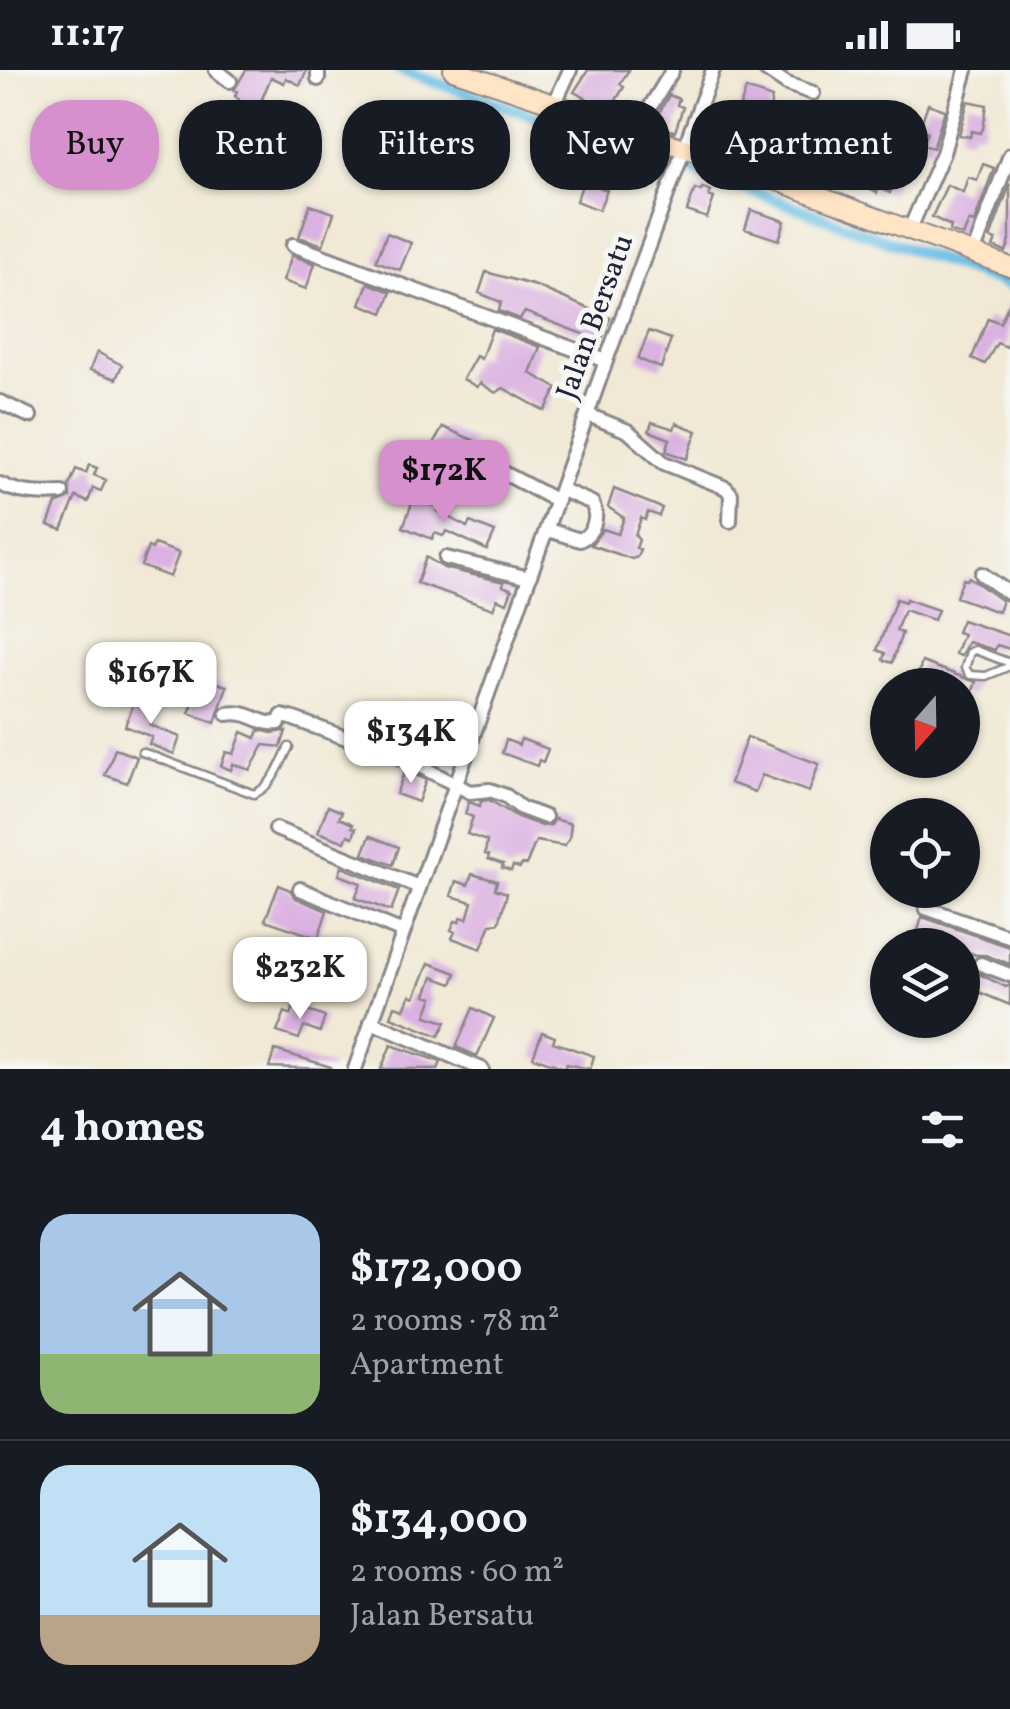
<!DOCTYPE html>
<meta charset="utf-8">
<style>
:root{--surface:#171b24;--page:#20242c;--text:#f1f3f6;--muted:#9ea1a6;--line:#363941;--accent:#d690ce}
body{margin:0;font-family:Vollkorn,serif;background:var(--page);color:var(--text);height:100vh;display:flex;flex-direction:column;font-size:38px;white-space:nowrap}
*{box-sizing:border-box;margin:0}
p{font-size:32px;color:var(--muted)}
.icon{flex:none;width:55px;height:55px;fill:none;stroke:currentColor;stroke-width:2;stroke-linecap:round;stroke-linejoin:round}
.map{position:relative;height:999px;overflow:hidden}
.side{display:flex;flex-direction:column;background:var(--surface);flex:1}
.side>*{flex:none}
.hud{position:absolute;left:30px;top:30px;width:950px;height:90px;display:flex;gap:20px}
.needle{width:65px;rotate:200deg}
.controls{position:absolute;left:870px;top:598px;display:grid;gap:20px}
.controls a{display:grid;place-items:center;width:110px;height:110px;border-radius:50%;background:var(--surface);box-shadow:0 2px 8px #0004;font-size:50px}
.price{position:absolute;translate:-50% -85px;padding:0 22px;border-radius:20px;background:#fff;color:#222;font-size:32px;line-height:65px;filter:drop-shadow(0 2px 5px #0008)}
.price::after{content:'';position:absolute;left:50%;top:60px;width:30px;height:22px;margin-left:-15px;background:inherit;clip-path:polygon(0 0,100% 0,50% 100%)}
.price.selected{background:var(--accent);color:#111}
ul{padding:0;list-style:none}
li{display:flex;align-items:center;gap:30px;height:250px;padding:0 40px}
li+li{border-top:2px solid var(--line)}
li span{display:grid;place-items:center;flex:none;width:280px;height:200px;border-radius:30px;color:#555}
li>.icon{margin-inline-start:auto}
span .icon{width:120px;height:120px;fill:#fffc;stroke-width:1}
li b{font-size:42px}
h2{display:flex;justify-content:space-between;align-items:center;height:120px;padding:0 40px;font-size:42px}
.chip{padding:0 35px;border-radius:40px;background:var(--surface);box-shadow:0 2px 8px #0004;font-size:35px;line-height:90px}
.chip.selected{background:var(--accent);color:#111}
.status{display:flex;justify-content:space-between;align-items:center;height:70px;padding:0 50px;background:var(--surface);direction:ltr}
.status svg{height:28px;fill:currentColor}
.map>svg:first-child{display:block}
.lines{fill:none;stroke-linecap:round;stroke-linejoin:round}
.canal{stroke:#68bee5;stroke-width:11}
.building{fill:#dab1e1}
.lane-casing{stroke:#8a8688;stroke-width:11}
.street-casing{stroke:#8a8688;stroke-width:18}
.secondary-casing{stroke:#8a8688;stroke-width:22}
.lane{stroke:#fff;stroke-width:6}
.street{stroke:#fff;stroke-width:12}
.secondary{stroke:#ffe4c6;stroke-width:18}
.labels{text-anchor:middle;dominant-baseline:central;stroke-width:10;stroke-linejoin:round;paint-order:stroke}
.street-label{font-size:30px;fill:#22223b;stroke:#f6f6f2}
</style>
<div class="status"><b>11:17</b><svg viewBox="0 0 49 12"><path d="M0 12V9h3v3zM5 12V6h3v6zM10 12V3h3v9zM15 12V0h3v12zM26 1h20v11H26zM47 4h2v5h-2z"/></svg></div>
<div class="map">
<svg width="1010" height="999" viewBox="0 0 1010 999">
<rect width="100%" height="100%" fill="#f6f6f2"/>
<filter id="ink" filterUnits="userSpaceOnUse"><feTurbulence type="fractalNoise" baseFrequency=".01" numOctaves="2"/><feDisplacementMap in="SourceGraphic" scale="20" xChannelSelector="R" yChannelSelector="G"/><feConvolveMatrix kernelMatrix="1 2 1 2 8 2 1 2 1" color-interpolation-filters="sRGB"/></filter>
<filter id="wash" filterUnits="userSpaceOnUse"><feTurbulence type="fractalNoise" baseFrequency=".0048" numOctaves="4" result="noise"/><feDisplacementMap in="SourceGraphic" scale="40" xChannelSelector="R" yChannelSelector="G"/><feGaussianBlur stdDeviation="2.25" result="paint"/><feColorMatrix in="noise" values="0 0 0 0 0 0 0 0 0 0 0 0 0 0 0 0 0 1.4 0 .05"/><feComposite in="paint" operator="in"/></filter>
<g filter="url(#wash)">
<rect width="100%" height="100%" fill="#f1e9d5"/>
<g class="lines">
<!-- canal -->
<path class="canal" d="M 400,0 L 765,126 L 1010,216"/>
</g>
<g id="blocks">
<!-- building -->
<path class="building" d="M 246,0 L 307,0 L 300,15 L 286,8 L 284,13 L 271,7 L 255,46 L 236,38 L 239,29 L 235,26 L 237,21 L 234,20 Z
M 588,0 L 629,0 L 620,14 L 624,17 L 610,40 L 574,22 Z
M 746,19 L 772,28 L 768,51 L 752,48 L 750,53 L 736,48 Z
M 669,25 L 679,29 L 677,35 L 683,37 L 675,62 L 653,54 Z
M 968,31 L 987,35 L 983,59 L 980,63 L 972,61 L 970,67 L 959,65 Z
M 928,34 L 945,40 L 933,78 L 923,75 L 928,62 L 919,59 Z
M 889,69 L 908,77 L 890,123 L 879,118 L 877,123 L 869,119 L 878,96 L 872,93 L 880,73 L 886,75 Z
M 983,94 L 994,98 L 974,153 L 969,151 L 963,166 L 950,161 L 951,156 L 932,147 L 947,115 L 963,122 L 968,107 L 977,110 Z
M 584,111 L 607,120 L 599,140 L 576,131 Z
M 1010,114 L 1010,170 L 1006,182 L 993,177 L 996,170 L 990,168 Z
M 702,118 L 711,121 L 709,126 L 714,128 L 707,148 L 687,141 L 695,119 L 701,121 Z
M 310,135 L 334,143 L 323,175 L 299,167 Z
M 751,140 L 785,151 L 779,170 L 745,159 Z
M 387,163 L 411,173 L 400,200 L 376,191 Z
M 292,185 L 315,194 L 306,219 L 283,211 Z
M 486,202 L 536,216 L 610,248 L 601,271 L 525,242 L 520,249 L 499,241 L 501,232 L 479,223 Z
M 368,213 L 391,222 L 383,243 L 360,234 Z
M 1010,231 L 1007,277 L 997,273 L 985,294 L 972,288 L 988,248 L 1000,253 Z
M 492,259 L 540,277 L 530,303 L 557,318 L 545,341 L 503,318 L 496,323 L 480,313 L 477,317 L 463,309 L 476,286 L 481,289 Z
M 649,261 L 671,269 L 661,298 L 638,289 Z
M 97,282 L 122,295 L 116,309 L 90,300 Z
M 652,352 L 674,359 L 676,353 L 697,361 L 687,389 L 666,381 L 670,369 L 649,361 Z
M 443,357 L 473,370 L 463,382 L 463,393 L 429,381 Z
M 89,395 L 97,398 L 94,405 L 106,410 L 101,421 L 93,418 L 88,432 L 76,427 L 62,460 L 48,455 L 56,434 L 70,428 L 69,416 L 76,399 L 86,403 Z
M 614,419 L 662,438 L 659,446 L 648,442 L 645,450 L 641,448 L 635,465 L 639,470 L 636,478 L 640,479 L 637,487 L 632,489 L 591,475 L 603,459 L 618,464 L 624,448 L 608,437 Z
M 414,428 L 439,437 L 438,441 L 467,457 L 470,452 L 495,462 L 487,480 L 447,461 L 443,466 L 435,463 L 432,469 L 403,457 Z
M 154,474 L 179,483 L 170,507 L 141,496 L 148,477 L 152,479 Z
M 426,487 L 444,498 L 504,512 L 503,516 L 512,520 L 507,533 L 497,529 L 493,539 L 417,513 Z
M 969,507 L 1002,531 L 998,542 L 956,527 L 963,509 L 967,510 Z
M 896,529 L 905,532 L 906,529 L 938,540 L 934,550 L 904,540 L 896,561 L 902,563 L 892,593 L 883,590 L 885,583 L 877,580 Z
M 962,550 L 1010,566 L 1010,579 L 997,575 L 995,580 L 968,572 L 961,586 L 955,584 L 963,564 L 957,562 Z
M 922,592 L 976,612 L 971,626 L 962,623 L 962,615 L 937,615 L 917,608 Z
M 214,612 L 227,616 L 215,653 L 189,643 L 197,623 L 210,627 Z
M 135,629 L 157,637 L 150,655 L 180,667 L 174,684 L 149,674 L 152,667 L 125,656 Z
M 259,660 L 272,663 L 286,661 L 281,677 L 264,675 L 250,700 L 233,694 L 231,700 L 221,696 L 226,682 L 234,684 L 242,662 L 256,668 Z
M 747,667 L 819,694 L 809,722 L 762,705 L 755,722 L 730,713 Z
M 521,669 L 548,679 L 543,692 L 539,690 L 537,696 L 502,683 L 506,670 L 519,675 Z
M 115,679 L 137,687 L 127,713 L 105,705 Z
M 405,700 L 426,710 L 418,732 L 396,724 Z
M 489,730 L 518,747 L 542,756 L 551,755 L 555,749 L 571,754 L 569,769 L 564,776 L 536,771 L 526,795 L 522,794 L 520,798 L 513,796 L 511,801 L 502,798 L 503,794 L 488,789 L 489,785 L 485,784 L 487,771 L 467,764 L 473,747 L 465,744 L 469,732 L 480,736 L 481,731 Z
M 328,736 L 342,742 L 339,748 L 353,754 L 352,757 L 356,758 L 353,767 L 348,765 L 345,772 L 318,762 Z
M 370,766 L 399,777 L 393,795 L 363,784 Z
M 342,797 L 399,820 L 391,841 L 355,828 L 361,813 L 339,805 Z
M 472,804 L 497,811 L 495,819 L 507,823 L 499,853 L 491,854 L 481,879 L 452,868 L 455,862 L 451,860 L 455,851 L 459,852 L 461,847 L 467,849 L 472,832 L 451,826 L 456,811 L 468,815 Z
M 279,815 L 290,820 L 296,828 L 327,841 L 318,868 L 265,850 Z
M 922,847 L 1010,877 L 1010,894 L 985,885 L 976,885 L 962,880 L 962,875 L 948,875 L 917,864 Z
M 429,893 L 456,903 L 452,914 L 433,907 L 426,925 L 433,927 L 426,946 L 446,952 L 439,966 L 391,947 L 395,936 L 404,939 L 410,925 L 415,927 Z
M 971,895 L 977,903 L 1006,917 L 1010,915 L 1010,935 L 962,915 Z
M 294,936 L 325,947 L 320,962 L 304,956 L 299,969 L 277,962 L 285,942 L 291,945 Z
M 473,938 L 494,948 L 477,986 L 456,977 Z
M 542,962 L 555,967 L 553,972 L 594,986 L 590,999 L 566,994 L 565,998 L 533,987 Z
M 391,975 L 441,992 L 438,999 L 381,999 Z
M 275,980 L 331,997 L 331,999 L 269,997 Z"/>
</g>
</g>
<g filter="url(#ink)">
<use href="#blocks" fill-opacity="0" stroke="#8a8688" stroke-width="2.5"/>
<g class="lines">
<!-- lane casing -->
<g class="lane-casing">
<path id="lane" d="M 1010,593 L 975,580 L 970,582 L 965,598 L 970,605 L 986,606 L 1010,596
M 142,682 L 254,724 C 273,716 280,694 289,677"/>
</g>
<!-- street casing -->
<g class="street-casing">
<path id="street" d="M 216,0 L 230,11
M 766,0 L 787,14 L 813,23
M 318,9 L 318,0
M 554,35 L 570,0
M 635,62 L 672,1
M 909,161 L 943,83 L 966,0
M 293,175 L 606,291
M 973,184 L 1010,85
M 0,332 L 30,346
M 588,345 L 628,361 L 664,393 L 726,418 L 731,424 L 730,451
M 472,386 L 557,431
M 0,414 C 19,424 41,425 62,423
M 548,460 L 580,470 C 594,463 599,447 592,433 L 562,420
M 446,488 L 529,508
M 982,504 L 1010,524
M 227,644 C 252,640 259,656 279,653 L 282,646 L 291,648 L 410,691 L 470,722 L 490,720 L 506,726 L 521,738 L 545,747
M 276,759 L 419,817
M 300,819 L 403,862
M 926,838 L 1010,867
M 981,894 L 1010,905
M 371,952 L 482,999
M 355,999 L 606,291 L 713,0"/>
</g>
<!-- secondary casing -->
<g class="secondary-casing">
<path id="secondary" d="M 453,0 L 734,95 L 1010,197"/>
</g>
<!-- lane -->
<use href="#lane" class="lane"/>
<!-- street -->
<use href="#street" class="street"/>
<!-- secondary -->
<use href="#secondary" class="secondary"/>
</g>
</g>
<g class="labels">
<!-- street labels -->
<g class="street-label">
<text transform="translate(596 247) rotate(-70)">Jalan Bersatu</text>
</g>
</g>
</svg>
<div class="controls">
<a><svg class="needle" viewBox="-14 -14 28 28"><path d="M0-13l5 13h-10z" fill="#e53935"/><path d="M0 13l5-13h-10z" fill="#9ea1a6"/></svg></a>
<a><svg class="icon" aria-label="locate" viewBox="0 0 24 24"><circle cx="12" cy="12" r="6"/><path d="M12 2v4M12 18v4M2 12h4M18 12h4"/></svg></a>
<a><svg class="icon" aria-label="layers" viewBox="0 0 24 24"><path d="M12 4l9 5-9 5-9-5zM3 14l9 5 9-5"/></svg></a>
</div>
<b class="price selected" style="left:444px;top:455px">$172K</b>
<b class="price" style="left:151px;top:657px">$167K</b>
<b class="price" style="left:411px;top:716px">$134K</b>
<b class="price" style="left:300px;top:952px">$232K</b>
<div class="hud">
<a class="chip selected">Buy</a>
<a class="chip">Rent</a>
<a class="chip">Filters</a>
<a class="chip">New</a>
<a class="chip">Apartment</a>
</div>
</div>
<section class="side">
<h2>4 homes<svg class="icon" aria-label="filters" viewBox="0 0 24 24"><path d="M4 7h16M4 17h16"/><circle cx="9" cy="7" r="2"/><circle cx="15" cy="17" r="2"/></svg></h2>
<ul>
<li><span style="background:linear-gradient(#a9c7e8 70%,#8fb573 0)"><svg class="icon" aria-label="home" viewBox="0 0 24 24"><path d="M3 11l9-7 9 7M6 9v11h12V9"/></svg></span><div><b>$172,000</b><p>2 rooms · 78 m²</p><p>Apartment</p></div></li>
<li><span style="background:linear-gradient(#bfe0f5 75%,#b9a48a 0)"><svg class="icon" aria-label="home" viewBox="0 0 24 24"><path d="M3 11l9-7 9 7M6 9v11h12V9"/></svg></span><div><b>$134,000</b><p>2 rooms · 60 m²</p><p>Jalan Bersatu</p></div></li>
</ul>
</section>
